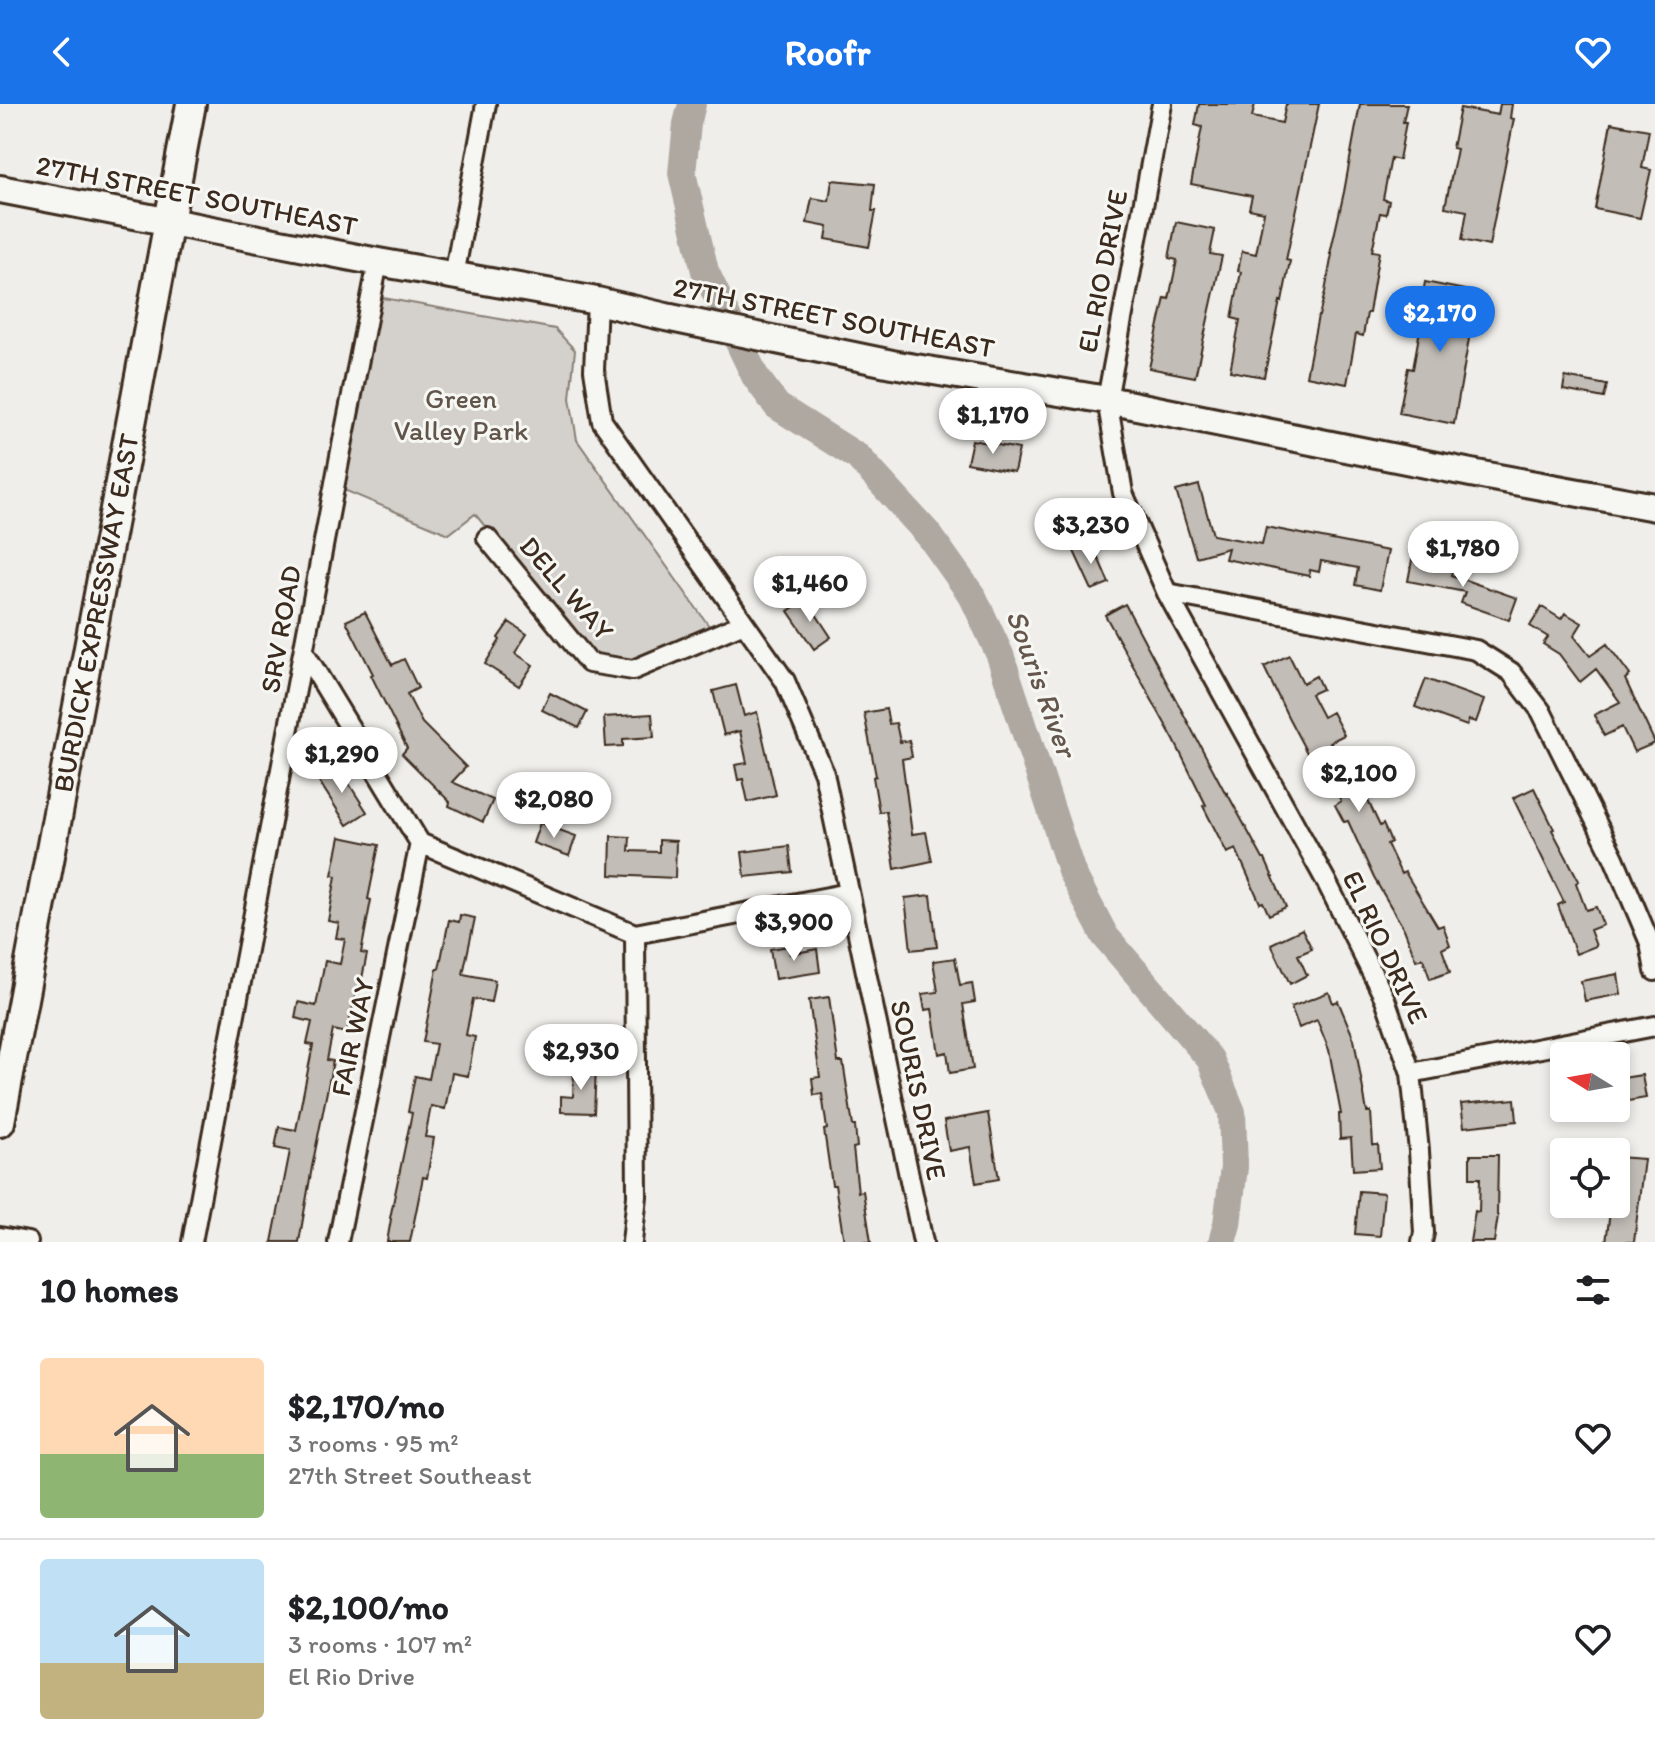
<!DOCTYPE html>
<meta charset="utf-8">
<style>
:root{--surface:#fff;--page:#f2f2f2;--text:#202124;--muted:#757577;--line:#e0e0e0;--accent:#1a73e8}
body{margin:0;font-family:Itim,sans-serif;background:var(--page);color:var(--text);height:100vh;display:flex;flex-direction:column;font-size:30px;white-space:nowrap}
*{box-sizing:border-box;margin:0}
p{font-size:26px;color:var(--muted)}
.icon{flex:none;width:44px;height:44px;fill:none;stroke:currentColor;stroke-width:2;stroke-linecap:round;stroke-linejoin:round}
.map{position:relative;height:1138px;overflow:hidden}
.panel{display:flex;flex-direction:column;background:var(--surface);flex:1}
.panel>*{flex:none}
.needle{width:52px;rotate:281deg}
.buttons{position:absolute;left:1550px;top:938px;display:grid;gap:16px}
.buttons a{display:grid;place-items:center;width:80px;height:80px;border-radius:8px;background:var(--surface);box-shadow:0 4px 12px #0003;font-size:40px}
.price{position:absolute;translate:-50% -68px;padding:0 18px;border-radius:28px;background:#fff;color:#222;font-size:26px;line-height:52px;filter:drop-shadow(0 2px 4px #0008)}
.price::after{content:'';position:absolute;left:50%;top:48px;width:24px;height:18px;margin-left:-12px;background:inherit;clip-path:polygon(0 0,100% 0,50% 100%)}
.price.active{background:var(--accent);color:#fff}
ul{padding:0;list-style:none}
li{display:flex;align-items:center;gap:24px;height:200px;padding:0 40px}
li+li{border-top:2px solid var(--line)}
li span{display:grid;place-items:center;flex:none;width:224px;height:160px;border-radius:8px;color:#555}
li>.icon{margin-inline-start:auto}
span .icon{width:96px;height:96px;fill:#fffc;stroke-width:1}
li b{font-size:34px}
h2{display:flex;justify-content:space-between;align-items:center;height:96px;padding:0 40px;font-size:34px}
header{display:flex;justify-content:space-between;align-items:center;height:104px;padding:0 40px;background:var(--accent);color:#fff;font-size:36px;font-weight:700}
.map>svg:first-child{display:block}
.green{fill:#d4d1cc;stroke:#887e75;stroke-width:2}
.lines{fill:none;stroke-linecap:round;stroke-linejoin:round}
.river{stroke:#afa8a1;stroke-width:28}
.building{fill:#c2bdb7;stroke:#3b2a1e;stroke-width:2}
.street-casing{stroke:#3b2a1e;stroke-width:24}
.secondary-casing{stroke:#3b2a1e;stroke-width:32}
.primary-casing{stroke:#3b2a1e;stroke-width:34}
.street{stroke:#f6f6f2;stroke-width:18}
.secondary{stroke:#f6f6f2;stroke-width:26}
.primary{stroke:#f6f6f2;stroke-width:28}
.labels{text-anchor:middle;dominant-baseline:central;stroke-width:6;stroke-linejoin:round;paint-order:stroke}
.street-label{font-size:28px;fill:#3b2a1e;stroke:#f6f6f2}
.park-label{font-size:28px;fill:#61544a;stroke:#f6f6f2}
.water-label{font-size:30px;font-style:italic;fill:#64564c;stroke:#f6f6f2}
</style>
<header><svg class="icon" aria-label="back" viewBox="0 0 24 24"><path d="M15 5l-7 7 7 7"/></svg>Roofr<svg class="icon" aria-label="heart" viewBox="0 0 24 24"><path d="M12 20l-8-8c-3-5 5-10 8-4 3-6 11-1 8 4z"/></svg></header>
<div class="map">
<svg width="1655" height="1138" viewBox="0 0 1655 1138">
<rect width="100%" height="100%" fill="#efeeea"/>
<filter id="ink" filterUnits="userSpaceOnUse"><feTurbulence type="fractalNoise" baseFrequency=".0125" numOctaves="2"/><feDisplacementMap in="SourceGraphic" scale="16" xChannelSelector="R" yChannelSelector="G"/><feConvolveMatrix kernelMatrix="1 2 1 2 8 2 1 2 1" color-interpolation-filters="sRGB"/></filter>
<g filter="url(#ink)">
<!-- green -->
<path class="green" d="M 378,193 L 555,225 L 575,246 L 570,294 L 577,336 L 714,529 L 635,563 L 592,555 L 475,410 L 449,430 L 344,386 Z"/>
<g class="lines">
<!-- river -->
<path class="river" d="M 692,0 L 687,20 L 682,69 L 705,167 L 755,272 L 777,302 L 858,353 L 929,431 L 973,493 L 1000,551 L 1072,769 L 1105,832 L 1210,955 L 1232,1008 L 1234,1063 L 1227,1120 L 1222,1138"/>
</g>
<!-- building -->
<path class="building" d="M 1199,0 L 1255,0 L 1252,13 L 1282,19 L 1286,0 L 1319,0 L 1286,156 L 1290,157 L 1282,198 L 1280,197 L 1264,273 L 1230,267 L 1240,216 L 1232,214 L 1241,168 L 1238,167 L 1242,147 L 1256,150 L 1264,108 L 1249,105 L 1252,92 L 1191,80 L 1202,23 L 1195,21 Z
M 1360,0 L 1407,0 L 1403,18 L 1406,18 L 1399,56 L 1391,54 L 1383,95 L 1389,97 L 1386,110 L 1380,109 L 1372,147 L 1379,148 L 1369,209 L 1367,209 L 1363,232 L 1356,230 L 1347,280 L 1306,272 L 1318,212 L 1319,212 L 1325,188 L 1332,150 L 1330,150 L 1344,88 Z
M 1500,0 L 1512,0 L 1510,14 L 1514,15 L 1489,142 L 1462,136 L 1467,107 L 1445,103 L 1457,45 L 1452,44 L 1460,4 L 1498,11 Z
M 1611,19 L 1649,26 L 1642,64 L 1651,66 L 1640,114 L 1595,105 Z
M 832,76 L 875,80 L 872,107 L 876,107 L 869,143 L 826,135 L 828,123 L 807,119 L 812,94 L 829,97 Z
M 1176,118 L 1215,126 L 1210,150 L 1222,152 L 1195,273 L 1149,264 L 1165,194 L 1169,195 L 1177,156 L 1169,154 Z
M 1425,178 L 1480,189 L 1470,229 L 1454,320 L 1399,309 L 1408,264 L 1413,265 L 1421,220 L 1419,219 L 1425,191 L 1423,190 Z
M 1565,273 L 1607,281 L 1604,294 L 1563,286 Z
M 972,336 L 1019,345 L 1014,368 L 967,359 Z
M 1199,381 L 1213,431 L 1262,440 L 1266,423 L 1388,447 L 1380,486 L 1355,481 L 1358,464 L 1337,460 L 1321,457 L 1319,468 L 1310,466 L 1309,472 L 1225,455 L 1228,444 L 1196,453 L 1176,387 Z
M 1091,437 L 1109,479 L 1092,486 L 1073,445 Z
M 1412,456 L 1453,464 L 1451,471 L 1517,494 L 1509,516 L 1461,499 L 1465,488 L 1408,477 Z
M 806,495 L 831,533 L 814,545 L 788,507 Z
M 1125,500 L 1226,690 L 1227,689 L 1263,755 L 1265,755 L 1286,803 L 1269,811 L 1263,798 L 1260,799 L 1236,745 L 1227,749 L 1203,702 L 1206,701 L 1174,636 L 1105,511 Z
M 1542,503 L 1561,515 L 1565,509 L 1582,519 L 1574,532 L 1590,552 L 1607,540 L 1630,571 L 1625,575 L 1655,639 L 1634,648 L 1622,623 L 1604,632 L 1594,611 L 1620,598 L 1596,565 L 1580,578 L 1559,550 L 1543,540 L 1548,533 L 1530,522 Z
M 365,508 L 392,561 L 404,555 L 418,584 L 407,590 L 422,619 L 466,663 L 452,678 L 493,696 L 483,718 L 449,702 L 450,698 L 402,650 L 407,644 L 371,571 L 373,570 L 346,517 Z
M 509,518 L 527,530 L 515,549 L 533,561 L 519,582 L 485,560 L 500,536 L 498,534 Z
M 1289,551 L 1303,579 L 1316,572 L 1322,585 L 1311,590 L 1323,613 L 1332,608 L 1344,631 L 1330,638 L 1344,665 L 1351,661 L 1380,722 L 1383,720 L 1391,738 L 1387,740 L 1401,770 L 1405,768 L 1438,823 L 1443,821 L 1450,841 L 1442,845 L 1450,868 L 1430,875 L 1423,854 L 1416,856 L 1404,825 L 1374,774 L 1348,717 L 1344,718 L 1335,701 L 1341,697 L 1324,662 L 1316,666 L 1288,613 L 1264,563 Z
M 1426,575 L 1484,596 L 1476,618 L 1469,616 L 1467,622 L 1415,603 Z
M 736,581 L 744,612 L 757,608 L 776,691 L 748,698 L 743,675 L 738,676 L 735,661 L 747,659 L 740,627 L 724,631 L 713,587 Z
M 550,589 L 587,608 L 579,624 L 542,606 Z
M 886,605 L 889,620 L 896,619 L 900,638 L 909,636 L 912,653 L 902,655 L 912,730 L 926,728 L 932,757 L 895,765 L 886,707 L 879,708 L 873,673 L 876,672 L 864,609 Z
M 652,610 L 654,633 L 623,635 L 623,642 L 606,643 L 604,613 Z
M 337,661 L 367,708 L 347,721 L 317,674 Z
M 1534,684 L 1554,725 L 1552,726 L 1579,777 L 1576,779 L 1586,806 L 1596,803 L 1603,821 L 1590,826 L 1596,842 L 1576,850 L 1558,801 L 1564,798 L 1513,694 Z
M 540,719 L 576,732 L 569,752 L 533,739 Z
M 611,732 L 630,733 L 629,747 L 659,748 L 659,736 L 676,737 L 675,774 L 610,771 Z
M 340,733 L 379,741 L 368,795 L 371,796 L 361,849 L 367,850 L 359,889 L 356,888 L 347,929 L 333,926 L 327,956 L 333,957 L 312,1063 L 299,1138 L 272,1138 L 290,1047 L 275,1044 L 279,1023 L 296,1026 L 313,941 L 307,940 L 312,918 L 295,914 L 298,898 L 316,902 L 325,857 L 340,860 L 345,835 L 336,834 L 339,819 L 328,817 L 336,772 L 332,771 Z
M 789,742 L 792,768 L 745,773 L 742,748 Z
M 931,791 L 937,843 L 911,846 L 905,794 Z
M 460,811 L 475,814 L 463,870 L 495,876 L 491,898 L 473,895 L 466,931 L 475,933 L 468,972 L 452,969 L 445,1005 L 431,1002 L 425,1033 L 434,1034 L 427,1074 L 423,1073 L 410,1138 L 387,1138 L 391,1115 L 390,1114 L 412,1009 L 408,1008 L 415,972 L 429,975 L 436,940 L 423,938 L 437,865 L 439,865 L 449,816 L 459,818 Z
M 1302,825 L 1312,845 L 1298,851 L 1307,871 L 1290,880 L 1271,840 Z
M 789,842 L 790,850 L 817,845 L 820,868 L 775,875 L 770,845 Z
M 955,854 L 960,881 L 972,879 L 975,898 L 963,900 L 973,965 L 950,969 L 947,948 L 939,950 L 932,905 L 925,906 L 922,890 L 938,888 L 933,857 Z
M 1618,870 L 1621,890 L 1585,897 L 1581,877 Z
M 1329,888 L 1333,899 L 1338,897 L 1354,935 L 1367,1008 L 1371,1008 L 1373,1041 L 1378,1041 L 1380,1064 L 1353,1066 L 1351,1034 L 1340,1035 L 1339,1010 L 1341,1010 L 1329,946 L 1317,916 L 1299,924 L 1291,903 Z
M 829,893 L 838,958 L 843,958 L 853,1022 L 855,1022 L 857,1043 L 853,1044 L 858,1088 L 863,1087 L 871,1138 L 844,1138 L 835,1081 L 832,1081 L 824,1026 L 827,1025 L 822,990 L 814,991 L 812,974 L 820,973 L 809,896 Z
M 574,962 L 596,963 L 594,1009 L 561,1008 L 561,992 L 573,993 Z
M 1642,971 L 1646,994 L 1616,999 L 1616,975 Z
M 1515,995 L 1517,1017 L 1464,1023 L 1461,1000 Z
M 988,1009 L 999,1075 L 976,1079 L 970,1043 L 949,1047 L 944,1017 Z
M 1470,1051 L 1498,1051 L 1497,1111 L 1498,1112 L 1494,1138 L 1470,1138 L 1475,1107 L 1479,1108 L 1480,1074 L 1470,1074 Z
M 1616,1053 L 1644,1055 L 1634,1138 L 1606,1138 L 1611,1100 L 1616,1100 Z
M 1359,1087 L 1384,1089 L 1380,1132 L 1355,1130 Z"/>
<g class="lines">
<!-- street casing -->
<g class="street-casing">
<path id="street" d="M 1162,0 L 1107,296 L 1123,389 L 1167,489 L 1326,777 L 1385,895 L 1411,969 L 1419,1047 L 1424,1129 L 1422,1138
M 454,172 L 486,0
M 597,197 L 594,266 L 602,317 L 785,577 L 824,669 L 923,1138
M 487,434 L 589,559 L 633,566 L 744,519
M 1167,489 L 1476,546 L 1511,568 L 1541,607 L 1614,754 L 1650,839 L 1655,867
M 304,548 L 420,739 L 635,830 L 849,789
M 1411,969 L 1655,922
M 0,1133 L 28,1138
M 192,1138 L 341,347 L 378,158
M 338,1138 L 420,739
M 632,1138 L 637,1092 L 635,830"/>
</g>
<!-- secondary casing -->
<g class="secondary-casing">
<path id="secondary" d="M 0,85 L 378,158 L 597,197 L 666,213 L 892,260 L 1107,296 L 1471,369 L 1655,403"/>
</g>
<!-- primary casing -->
<g class="primary-casing">
<g id="primary">
<path id="s1" d="M 0,1018 L 191,0"/>
</g>
</g>
<!-- street -->
<use href="#street" class="street"/>
<!-- secondary -->
<use href="#secondary" class="secondary"/>
<!-- primary -->
<use href="#primary" class="primary"/>
</g>
</g>
<g class="labels">
<!-- street labels -->
<g class="street-label">
<text transform="translate(197 91) rotate(11)">27TH STREET SOUTHEAST</text>
<text transform="translate(1102 167) rotate(-79)">EL RIO DRIVE</text>
<text transform="translate(834 213) rotate(11)">27TH STREET SOUTHEAST</text>
<text transform="translate(567 484) rotate(49)">DELL WAY</text>
<text stroke="none"><textPath href="#s1" startOffset="518">BURDICK EXPRESSWAY EAST</textPath></text>
<text transform="translate(280 525) rotate(-80)">SRV ROAD</text>
<text transform="translate(1386 843) rotate(65)">EL RIO DRIVE</text>
<text transform="translate(352 933) rotate(-78)">FAIR WAY</text>
<text transform="translate(919 986) rotate(78)">SOURIS DRIVE</text>
</g>
<!-- park labels -->
<g class="park-label">
<text x="461" y="294">Green<tspan x="461" dy="32">Valley Park</tspan></text>
</g>
<!-- water labels -->
<g class="water-label">
<text transform="translate(1042 579) rotate(70)">Souris River</text>
</g>
</g>
</svg>
<div class="buttons">
<a><svg class="needle" viewBox="-14 -14 28 28"><path d="M0-13l5 13h-10z" fill="#e53935"/><path d="M0 13l5-13h-10z" fill="#757577"/></svg></a>
<a><svg class="icon" aria-label="locate" viewBox="0 0 24 24"><circle cx="12" cy="12" r="6"/><path d="M12 2v4M12 18v4M2 12h4M18 12h4"/></svg></a>
</div>
<b class="price active" style="left:1440px;top:250px">$2,170</b>
<b class="price" style="left:993px;top:352px">$1,170</b>
<b class="price" style="left:1091px;top:462px">$3,230</b>
<b class="price" style="left:1463px;top:485px">$1,780</b>
<b class="price" style="left:810px;top:520px">$1,460</b>
<b class="price" style="left:342px;top:691px">$1,290</b>
<b class="price" style="left:1359px;top:710px">$2,100</b>
<b class="price" style="left:554px;top:736px">$2,080</b>
<b class="price" style="left:794px;top:859px">$3,900</b>
<b class="price" style="left:581px;top:988px">$2,930</b>
</div>
<section class="panel">
<h2>10 homes<svg class="icon" aria-label="filters" viewBox="0 0 24 24"><path d="M4 7h16M4 17h16"/><circle cx="9" cy="7" r="2"/><circle cx="15" cy="17" r="2"/></svg></h2>
<ul>
<li><span style="background:linear-gradient(#ffd9b3 60%,#8fb573 0)"><svg class="icon" aria-label="home" viewBox="0 0 24 24"><path d="M3 11l9-7 9 7M6 9v11h12V9"/></svg></span><div><b>$2,170/mo</b><p>3 rooms · 95 m²</p><p>27th Street Southeast</p></div><svg class="icon" aria-label="heart" viewBox="0 0 24 24"><path d="M12 20l-8-8c-3-5 5-10 8-4 3-6 11-1 8 4z"/></svg></li>
<li><span style="background:linear-gradient(#bfe0f5 65%,#c2b280 0)"><svg class="icon" aria-label="home" viewBox="0 0 24 24"><path d="M3 11l9-7 9 7M6 9v11h12V9"/></svg></span><div><b>$2,100/mo</b><p>3 rooms · 107 m²</p><p>El Rio Drive</p></div><svg class="icon" aria-label="heart" viewBox="0 0 24 24"><path d="M12 20l-8-8c-3-5 5-10 8-4 3-6 11-1 8 4z"/></svg></li>
</ul>
</section>
